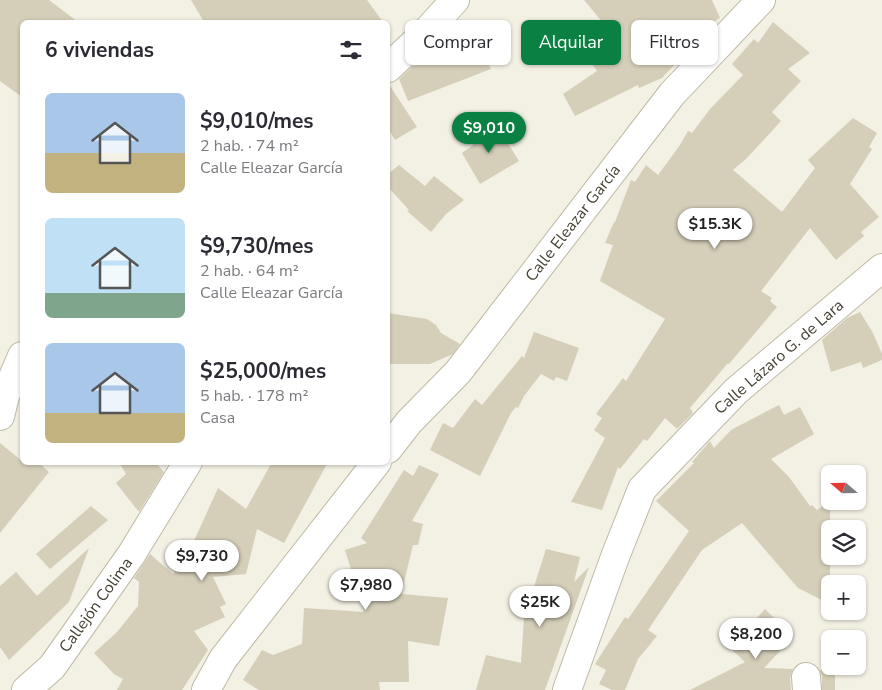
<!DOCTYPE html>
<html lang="es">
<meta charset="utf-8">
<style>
:root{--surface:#fff;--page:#f2f2f3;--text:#2b2b33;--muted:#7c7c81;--accent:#0b8043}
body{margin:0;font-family:"Nunito Sans",sans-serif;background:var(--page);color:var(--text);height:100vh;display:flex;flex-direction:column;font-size:19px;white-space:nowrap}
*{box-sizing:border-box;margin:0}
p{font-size:16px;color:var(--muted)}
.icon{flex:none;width:28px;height:28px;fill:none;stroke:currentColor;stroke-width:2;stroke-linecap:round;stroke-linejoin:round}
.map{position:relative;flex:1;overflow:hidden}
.side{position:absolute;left:20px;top:20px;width:370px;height:445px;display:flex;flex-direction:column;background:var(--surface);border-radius:8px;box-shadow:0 1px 4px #0004}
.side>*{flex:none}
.top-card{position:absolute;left:405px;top:20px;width:401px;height:45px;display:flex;gap:10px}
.needle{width:32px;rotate:290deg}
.fabs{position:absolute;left:821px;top:465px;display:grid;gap:10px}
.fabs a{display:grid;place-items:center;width:45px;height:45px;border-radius:8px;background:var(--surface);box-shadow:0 1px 4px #0004;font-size:25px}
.price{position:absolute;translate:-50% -42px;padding:0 11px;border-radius:18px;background:#fff;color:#222;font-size:16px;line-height:32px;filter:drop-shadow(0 1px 2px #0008)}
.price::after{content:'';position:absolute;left:50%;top:30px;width:15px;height:11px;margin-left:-8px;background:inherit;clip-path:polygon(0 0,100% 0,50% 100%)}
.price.on{background:var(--accent);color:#fff}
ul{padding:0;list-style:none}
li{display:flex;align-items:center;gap:15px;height:125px;padding:0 25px}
li span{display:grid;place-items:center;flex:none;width:140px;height:100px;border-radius:8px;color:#555}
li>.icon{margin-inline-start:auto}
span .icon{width:60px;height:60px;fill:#fffc;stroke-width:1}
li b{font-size:21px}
h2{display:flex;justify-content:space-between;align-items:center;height:60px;padding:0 25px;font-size:21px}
.tag{padding:0 18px;border-radius:8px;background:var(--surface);box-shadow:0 1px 4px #0004;font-size:18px;line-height:45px}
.tag.on{background:var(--accent);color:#fff}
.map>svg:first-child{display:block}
.building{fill:#d5ceb9}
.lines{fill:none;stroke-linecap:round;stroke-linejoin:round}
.minor-casing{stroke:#bebaa6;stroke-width:30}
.minor{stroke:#fff;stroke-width:28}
.labels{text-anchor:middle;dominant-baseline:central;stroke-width:5;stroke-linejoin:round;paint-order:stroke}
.street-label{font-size:16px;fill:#454133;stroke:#fff}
</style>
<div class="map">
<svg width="882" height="690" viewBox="0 0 882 690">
<rect width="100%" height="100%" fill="#f3f0e4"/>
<!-- building -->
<path class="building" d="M 0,0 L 49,0 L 78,22 L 22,22 L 22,97 L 0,81 Z
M 191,0 L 367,0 L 383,22 L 204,22 Z
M 584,0 L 712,0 L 720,18 L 672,45 L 679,60 L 662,78 L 639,88 L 638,85 L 575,116 L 563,94 L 597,71 L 592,64 L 600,58 L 599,56 L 609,49 L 600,36 L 609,30 Z
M 773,22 L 810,53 L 788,69 L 801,81 L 772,112 L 781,121 L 747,158 L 733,170 L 782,212 L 815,168 L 808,160 L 853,118 L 877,133 L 869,147 L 872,149 L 850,184 L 879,217 L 861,232 L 864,236 L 836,260 L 810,228 L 761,291 L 772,298 L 770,301 L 777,307 L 729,364 L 728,363 L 690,408 L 693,413 L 677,429 L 665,418 L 647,441 L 644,439 L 620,469 L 618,467 L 602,510 L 571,502 L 605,438 L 594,430 L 602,418 L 596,414 L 623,378 L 626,381 L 665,319 L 600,281 L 613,245 L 605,243 L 614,222 L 615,222 L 631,180 L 635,182 L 646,165 L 658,175 L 680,145 L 688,131 L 692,133 L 710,109 L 743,75 L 732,64 L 754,39 L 758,43 Z
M 494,28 L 510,53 L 489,66 L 491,69 L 408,101 L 399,79 L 417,62 Z
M 388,83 L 417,127 L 395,140 L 388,128 Z
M 495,123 L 519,161 L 480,184 L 462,153 L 473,145 L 469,139 Z
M 399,165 L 425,186 L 434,176 L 464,200 L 446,214 L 431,232 L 407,211 L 409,210 L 388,187 L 388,174 Z
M 860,312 L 873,333 L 882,354 L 882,360 L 863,368 L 861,362 L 831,372 L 822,340 L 847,318 Z
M 388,313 L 427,319 L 436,325 L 441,333 L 460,344 L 453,354 L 430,364 L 388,364 Z
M 534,332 L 579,348 L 567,381 L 556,377 L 554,381 L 541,374 L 524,396 L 518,408 L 516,407 L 511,413 L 480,476 L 430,450 L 443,423 L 453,428 L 475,399 L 482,405 L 522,356 L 524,358 Z
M 779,405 L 784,415 L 800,407 L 814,434 L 771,459 L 789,477 L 810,506 L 812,505 L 817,510 L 830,501 L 830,604 L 798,588 L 742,523 L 702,550 L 648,630 L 657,636 L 638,659 L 625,690 L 612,690 L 599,684 L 606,670 L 595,664 L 625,617 L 628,619 L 689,531 L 656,501 L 694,463 L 692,462 L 710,441 L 714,448 L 731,430 Z
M 0,443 L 22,461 L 22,462 L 38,462 L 49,472 L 0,533 Z
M 119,462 L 155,462 L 164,472 L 139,512 L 116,483 L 126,474 Z
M 272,462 L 328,462 L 284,543 L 257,529 L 246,574 L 213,577 L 226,604 L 220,607 L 225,617 L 194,631 L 208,650 L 182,690 L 117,690 L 123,679 L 114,674 L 94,653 L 117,632 L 138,606 L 139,582 L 134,578 L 150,554 L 173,574 L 184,563 L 218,488 L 246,509 Z
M 419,465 L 439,474 L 412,521 L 423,524 L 418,545 L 413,545 L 401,594 L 448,598 L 439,646 L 408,641 L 409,682 L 379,682 L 380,690 L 259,690 L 243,680 L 262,650 L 273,655 L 302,644 L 304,608 L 364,612 L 345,550 L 367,543 L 361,538 L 404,470 L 413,476 Z
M 91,506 L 108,520 L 50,569 L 36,554 Z
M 89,548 L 69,602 L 9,660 L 0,647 L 0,586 L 16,572 L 37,596 Z
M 546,549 L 580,557 L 574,582 L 589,567 L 545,690 L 476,690 L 486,655 L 521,663 L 524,618 Z
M 765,609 L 793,637 L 764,668 L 793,669 L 790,678 L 791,690 L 690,690 L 745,662 L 730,648 Z
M 820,670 L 835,670 L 835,690 L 822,690 L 822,676 Z"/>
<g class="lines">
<!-- minor casing -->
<g class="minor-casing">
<path id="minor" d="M 388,68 L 426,32 L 455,0
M 0,416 L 5,396 L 22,356
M 388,449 L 409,422 L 458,372 L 672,94 L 761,0
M 806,677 L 807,690
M 26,690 L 52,667 L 131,555 L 188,462
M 206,690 L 223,659 L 377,462
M 567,690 L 615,557 L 642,489 L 736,391 L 882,268"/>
</g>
<!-- minor -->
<use href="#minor" class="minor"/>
</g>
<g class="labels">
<!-- street labels -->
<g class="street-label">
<text transform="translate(573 223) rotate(-52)">Calle Eleazar García</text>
<text transform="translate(779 357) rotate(-41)">Calle Lázaro G. de Lara</text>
<text transform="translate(96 605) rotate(-54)">Callejón Colima</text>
</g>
</g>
</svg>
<div class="fabs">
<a><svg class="needle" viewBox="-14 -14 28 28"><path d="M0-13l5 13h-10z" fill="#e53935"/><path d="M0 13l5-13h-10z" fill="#7c7c81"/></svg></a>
<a><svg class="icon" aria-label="layers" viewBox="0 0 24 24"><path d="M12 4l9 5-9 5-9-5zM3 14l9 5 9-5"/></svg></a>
<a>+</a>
<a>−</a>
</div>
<b class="price on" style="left:489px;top:154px">$9,010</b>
<b class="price" style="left:715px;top:250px">$15.3K</b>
<b class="price" style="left:202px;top:582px">$9,730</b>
<b class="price" style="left:366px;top:611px">$7,980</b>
<b class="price" style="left:540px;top:628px">$25K</b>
<b class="price" style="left:756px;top:660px">$8,200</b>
<div class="top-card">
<a class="tag">Comprar</a>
<a class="tag on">Alquilar</a>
<a class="tag">Filtros</a>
</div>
<section class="side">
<h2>6 viviendas<svg class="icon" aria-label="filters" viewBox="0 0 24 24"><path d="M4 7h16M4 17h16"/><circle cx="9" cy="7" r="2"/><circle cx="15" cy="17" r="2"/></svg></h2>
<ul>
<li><span style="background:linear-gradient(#a9c7e8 60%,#c2b280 0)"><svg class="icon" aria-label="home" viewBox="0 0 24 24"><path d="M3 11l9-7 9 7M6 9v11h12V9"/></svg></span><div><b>$9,010/mes</b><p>2 hab. · 74 m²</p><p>Calle Eleazar García</p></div></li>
<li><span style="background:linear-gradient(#bfe0f5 75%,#7fa58c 0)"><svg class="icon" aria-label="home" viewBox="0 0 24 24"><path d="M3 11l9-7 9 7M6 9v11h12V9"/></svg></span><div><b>$9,730/mes</b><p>2 hab. · 64 m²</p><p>Calle Eleazar García</p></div></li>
<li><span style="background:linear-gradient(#a9c7e8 70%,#c2b280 0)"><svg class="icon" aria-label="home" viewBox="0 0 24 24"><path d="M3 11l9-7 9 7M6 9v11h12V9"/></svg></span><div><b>$25,000/mes</b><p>5 hab. · 178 m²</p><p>Casa</p></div></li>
</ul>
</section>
</div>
